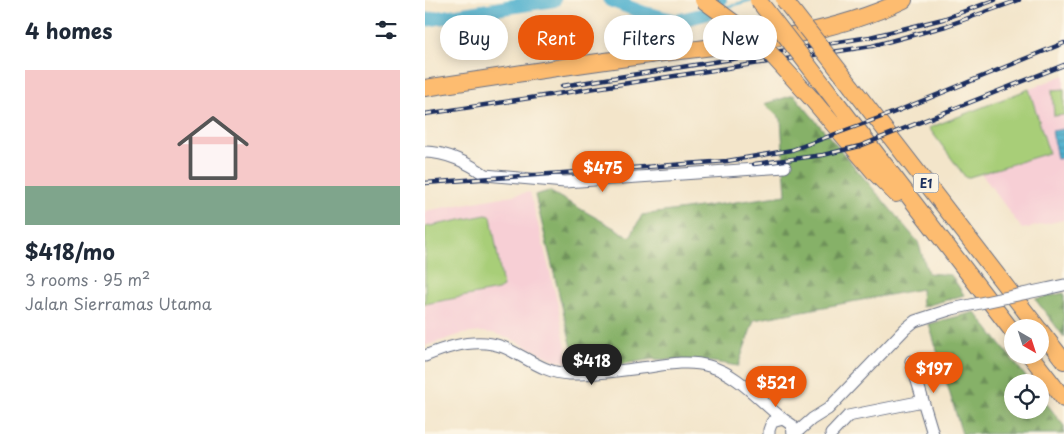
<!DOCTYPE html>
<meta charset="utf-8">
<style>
:root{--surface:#fff;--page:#f2f2f3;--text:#1f2937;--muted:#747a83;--accent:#ea580c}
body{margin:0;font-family:"Playpen Sans",sans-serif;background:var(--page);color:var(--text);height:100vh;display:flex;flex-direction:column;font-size:19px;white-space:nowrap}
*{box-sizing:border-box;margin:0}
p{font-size:16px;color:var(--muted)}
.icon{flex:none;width:28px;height:28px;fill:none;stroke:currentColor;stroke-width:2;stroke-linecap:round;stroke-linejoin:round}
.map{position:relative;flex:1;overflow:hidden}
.drawer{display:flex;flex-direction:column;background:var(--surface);width:425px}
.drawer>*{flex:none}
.guide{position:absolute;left:15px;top:15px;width:475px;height:45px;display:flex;gap:10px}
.needle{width:32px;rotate:141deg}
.tools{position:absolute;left:579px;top:319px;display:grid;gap:10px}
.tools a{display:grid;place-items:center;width:45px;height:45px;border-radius:50%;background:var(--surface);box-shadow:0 2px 12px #0003;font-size:25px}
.price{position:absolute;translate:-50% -42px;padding:0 11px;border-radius:18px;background:var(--accent);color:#fff;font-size:16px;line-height:32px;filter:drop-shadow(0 1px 2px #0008)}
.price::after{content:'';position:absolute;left:50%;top:30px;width:15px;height:11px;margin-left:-8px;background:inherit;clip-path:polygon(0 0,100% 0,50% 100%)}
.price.current{background:#222;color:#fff}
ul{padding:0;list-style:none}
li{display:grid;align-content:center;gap:10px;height:265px;padding:0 25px}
li span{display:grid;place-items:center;height:155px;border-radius:0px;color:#555}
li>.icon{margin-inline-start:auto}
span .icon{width:90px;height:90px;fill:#fffc;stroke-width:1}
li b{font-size:21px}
h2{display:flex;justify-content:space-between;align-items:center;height:60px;padding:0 25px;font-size:21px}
.chip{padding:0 18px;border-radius:22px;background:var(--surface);box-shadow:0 2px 12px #0003;font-size:18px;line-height:45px}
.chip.current{background:var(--accent);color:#fff}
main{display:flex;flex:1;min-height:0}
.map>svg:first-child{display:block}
.built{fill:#f7cfd5}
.green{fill:#a8ce78;stroke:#627e6b}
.forest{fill:url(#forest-firs);stroke:#507063}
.water{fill:url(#water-rules);stroke:#367096}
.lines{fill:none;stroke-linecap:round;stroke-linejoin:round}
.stream{stroke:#50b0ce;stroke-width:2.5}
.river{stroke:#50b0ce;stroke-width:14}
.minor-casing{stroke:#676f84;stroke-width:13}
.highway-casing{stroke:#676f84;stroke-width:18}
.minor{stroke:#fff;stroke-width:11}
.highway{stroke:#fdbc70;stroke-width:16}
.rail-casing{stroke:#1b2f5e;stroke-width:4.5}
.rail{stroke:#fcf5e5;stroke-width:2.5;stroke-dasharray:8;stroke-linecap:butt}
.minor-bridge-casing{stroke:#676f84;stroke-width:13;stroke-linecap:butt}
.highway-bridge-casing{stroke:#676f84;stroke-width:18;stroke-linecap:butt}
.minor-bridge{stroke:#fff;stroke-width:11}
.highway-bridge{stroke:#fdbc70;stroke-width:16}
.labels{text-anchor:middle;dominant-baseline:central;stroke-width:4;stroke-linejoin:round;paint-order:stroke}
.shield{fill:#fcf5e5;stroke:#5e6a86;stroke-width:1}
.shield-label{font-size:12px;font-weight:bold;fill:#1b2f5e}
</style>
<main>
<section class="drawer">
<h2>4 homes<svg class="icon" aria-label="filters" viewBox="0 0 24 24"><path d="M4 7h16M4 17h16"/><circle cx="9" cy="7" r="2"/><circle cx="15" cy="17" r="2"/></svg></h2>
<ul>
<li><span style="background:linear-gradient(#f6c9c9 75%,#7fa58c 0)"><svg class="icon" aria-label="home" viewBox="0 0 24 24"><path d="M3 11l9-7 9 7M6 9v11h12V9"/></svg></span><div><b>$418/mo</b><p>3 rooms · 95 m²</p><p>Jalan Sierramas Utama</p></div></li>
</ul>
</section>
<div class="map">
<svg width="639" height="434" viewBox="0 0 639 434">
<defs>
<pattern id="forest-firs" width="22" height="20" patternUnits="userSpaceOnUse" patternTransform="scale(1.25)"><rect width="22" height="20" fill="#86b168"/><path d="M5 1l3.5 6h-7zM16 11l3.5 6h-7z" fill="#6d9059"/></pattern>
<pattern id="water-rules" width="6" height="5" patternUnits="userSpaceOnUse" patternTransform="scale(1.25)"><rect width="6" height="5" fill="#50b0ce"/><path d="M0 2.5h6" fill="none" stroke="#4290aa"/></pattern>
</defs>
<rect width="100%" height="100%" fill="#fcf5e5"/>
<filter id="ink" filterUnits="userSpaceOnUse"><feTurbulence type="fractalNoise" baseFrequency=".02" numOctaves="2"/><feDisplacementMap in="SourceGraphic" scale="10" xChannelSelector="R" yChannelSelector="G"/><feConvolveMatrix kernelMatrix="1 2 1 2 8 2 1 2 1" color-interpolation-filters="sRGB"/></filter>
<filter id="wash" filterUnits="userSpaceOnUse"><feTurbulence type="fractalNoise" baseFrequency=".0096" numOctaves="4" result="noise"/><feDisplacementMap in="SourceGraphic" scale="20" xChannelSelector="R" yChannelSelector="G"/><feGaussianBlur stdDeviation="1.12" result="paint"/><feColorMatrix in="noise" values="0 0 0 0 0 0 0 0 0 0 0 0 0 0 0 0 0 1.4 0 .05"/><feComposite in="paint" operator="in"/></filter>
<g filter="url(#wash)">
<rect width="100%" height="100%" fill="#f3e5ca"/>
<!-- built -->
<path class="built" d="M 639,75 L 639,220 L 597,229 L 556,173 L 624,153 L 604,89 Z
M 105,192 L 133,305 L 144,363 L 132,361 L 86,339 L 68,333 L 56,332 L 37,334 L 0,346 L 0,211 Z"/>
<!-- green -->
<path class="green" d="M 604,89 L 624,153 L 541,178 L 504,128 Z
M 639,89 L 639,115 L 629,116 L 627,90 Z
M 61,215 L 66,216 L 78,287 L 73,290 L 0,304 L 0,227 Z"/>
<!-- forest -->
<path class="forest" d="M 369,95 L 493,242 L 503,273 L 526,275 L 539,295 L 497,307 L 496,289 L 329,320 L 313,366 L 288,362 L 228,359 L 186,366 L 151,364 L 110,195 L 124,191 L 205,237 L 217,215 L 361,195 L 356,119 L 339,104 Z
M 639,293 L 639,337 L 610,299 Z
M 550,312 L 605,382 L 588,382 L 588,410 L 615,410 L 615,395 L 639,426 L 639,434 L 537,434 L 504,324 Z"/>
<!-- water -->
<path class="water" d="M 639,129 L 639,158 L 632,159 L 627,131 Z"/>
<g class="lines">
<!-- stream -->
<path class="stream" d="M 298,8 L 326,0"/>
<!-- river -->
<path class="river" d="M 185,0 L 219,13 L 252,21 L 280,14 L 295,0
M 0,20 L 129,0"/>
</g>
</g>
<g filter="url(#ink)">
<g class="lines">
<!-- minor casing -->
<g class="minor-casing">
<path id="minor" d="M 0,152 C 21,152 44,163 60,175 L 140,182 L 360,167
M 621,289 L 639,285
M 0,356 C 23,346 53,337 78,347 C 100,356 118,373 144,374 C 171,375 197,370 224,367 C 243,364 265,360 284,366 C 315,375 333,400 358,419
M 486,361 L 508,434
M 344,434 L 344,430 L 347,422 L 358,419 L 367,425 L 368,434
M 370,434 L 387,419 L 403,409 L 480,329 L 490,321 L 527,309
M 406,434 L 423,416 L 498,401"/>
</g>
<!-- highway casing -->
<g class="highway-casing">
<path id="highway" d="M 427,87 L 613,328
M 0,88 C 77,76 155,64 232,54 C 316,43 402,37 479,0
M 386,98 L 449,172 L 471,194
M 410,100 L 588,332
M 615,330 L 639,361
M 605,355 L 639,399"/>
</g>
<!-- minor -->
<use href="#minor" class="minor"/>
<!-- highway -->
<use href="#highway" class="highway"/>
<!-- rail casing -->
<g class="rail-casing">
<path id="rail" d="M 137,86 L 445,37 L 518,19 L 570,0
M 0,114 L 447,46 L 521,26 L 594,0
M 329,164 L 398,155 L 435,146 L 639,65
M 0,183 L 302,161 L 367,150 L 470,112 L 639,43"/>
</g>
<!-- rail -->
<use href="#rail" class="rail"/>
<!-- minor-bridge casing -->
<g class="minor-bridge-casing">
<path id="minor-bridge" d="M 527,309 L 621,289"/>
</g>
<!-- highway-bridge casing -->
<g class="highway-bridge-casing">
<path id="highway-bridge" d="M 278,0 L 323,33 L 345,53 L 386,98
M 333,0 L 410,100
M 359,0 L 427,87"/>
</g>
<!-- minor-bridge -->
<use href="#minor-bridge" class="minor-bridge"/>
<!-- highway-bridge -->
<use href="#highway-bridge" class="highway-bridge"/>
</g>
</g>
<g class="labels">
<!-- shield labels -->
<rect class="shield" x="488.5" y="173.5" width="25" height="19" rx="4"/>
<g class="shield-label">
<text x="501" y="183">E1</text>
</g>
</g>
</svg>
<div class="tools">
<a><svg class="needle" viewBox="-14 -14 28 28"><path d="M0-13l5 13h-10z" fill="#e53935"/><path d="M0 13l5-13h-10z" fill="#747a83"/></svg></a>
<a><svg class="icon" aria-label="locate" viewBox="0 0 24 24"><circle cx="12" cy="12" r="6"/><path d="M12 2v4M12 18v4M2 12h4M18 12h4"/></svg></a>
</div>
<b class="price" style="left:178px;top:193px">$475</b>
<b class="price current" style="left:167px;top:386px">$418</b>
<b class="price" style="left:509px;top:394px">$197</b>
<b class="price" style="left:351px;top:408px">$521</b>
<div class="guide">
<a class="chip">Buy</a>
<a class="chip current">Rent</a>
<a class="chip">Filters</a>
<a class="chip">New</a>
</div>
</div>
</main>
